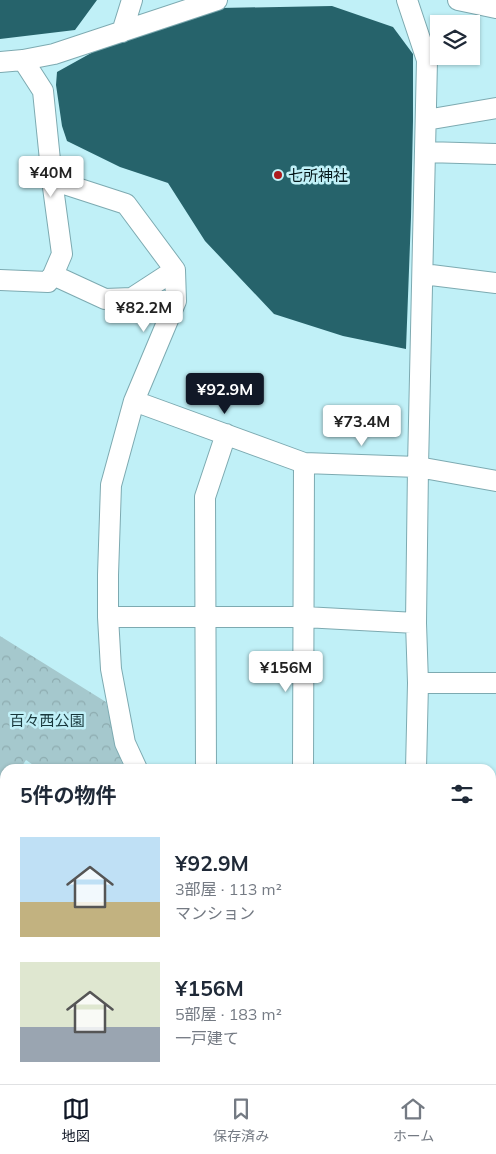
<!DOCTYPE html>
<html lang="ja">
<meta charset="utf-8">
<style>
:root{--surface:#fff;--page:#f6f6f7;--text:#1f2937;--muted:#747a83;--line:#e0e1e3;--accent:#111827}
body{margin:0;font-family:Mulish,"Noto Sans JP",sans-serif;background:var(--page);color:var(--text);height:100vh;display:flex;flex-direction:column;font-size:19px;white-space:nowrap}
*{box-sizing:border-box;margin:0}
p{font-size:16px;color:var(--muted)}
.icon{flex:none;width:28px;height:28px;fill:none;stroke:currentColor;stroke-width:2;stroke-linecap:round;stroke-linejoin:round}
.map{position:relative;flex:1;overflow:hidden}
.details{position:absolute;left:0px;top:764px;width:496px;height:321px;display:flex;flex-direction:column;background:var(--surface);border-radius:15px 15px 0 0;box-shadow:0 1px 4px #0004}
.details>*{flex:none}
.buttons{position:absolute;left:430px;top:15px;display:grid;gap:10px}
.buttons a{display:grid;place-items:center;width:50px;height:50px;border-radius:0px;background:var(--surface);box-shadow:0 1px 4px #0004;font-size:25px}
.price{position:absolute;translate:-50% -42px;padding:0 11px;border-radius:5px;background:#fff;color:#222;font-size:16px;line-height:32px;filter:drop-shadow(0 1px 2px #0008)}
.price::after{content:'';position:absolute;left:50%;top:30px;width:15px;height:11px;margin-left:-8px;background:inherit;clip-path:polygon(0 0,100% 0,50% 100%)}
.price.current{background:var(--accent);color:#fff}
ul{padding:0;list-style:none}
li{display:flex;align-items:center;gap:15px;height:125px;padding:0 20px}
li span{display:grid;place-items:center;flex:none;width:140px;height:100px;border-radius:0px;color:#555}
li>.icon{margin-inline-start:auto}
span .icon{width:60px;height:60px;fill:#fffc;stroke-width:1}
li b{font-size:21px}
h2{display:flex;justify-content:space-between;align-items:center;height:60px;padding:0 20px;font-size:21px}
.menu{display:flex;justify-content:space-around;align-items:center;height:70px;border-top:1px solid var(--line);background:var(--surface);font-size:14px;color:var(--muted)}
.menu a{display:grid;justify-items:center;gap:2px}
.menu .current{color:var(--accent)}
.map>svg:first-child{display:block}
.park{fill:url(#park-crowns)}
.building{fill:#26636b}
.lines{fill:none;stroke-linecap:round;stroke-linejoin:round}
.minor-casing{stroke:#7daab1;stroke-width:22}
.minor{stroke:#fff;stroke-width:20}
.poi-dot{fill:#ad1b1d;stroke:#c0f0f7;stroke-width:2}
.labels{text-anchor:middle;dominant-baseline:central;stroke-width:5;stroke-linejoin:round;paint-order:stroke}
.poi-label{font-size:15px;fill:#06181b;stroke:#c0f0f7;text-anchor:start}
.park-label{font-size:15px;fill:#18373b;stroke:#c0f0f7}
</style>
<div class="map">
<svg width="496" height="1084" viewBox="0 0 496 1084">
<defs>
<pattern id="park-crowns" width="20" height="18" patternUnits="userSpaceOnUse" patternTransform="scale(1.25)"><rect width="20" height="18" fill="#a5c8cd"/><path d="M2 6a3 3 0 1 1 6 0M12 15a3 3 0 1 1 6 0" fill="none" stroke="#8dabaf"/></pattern>
</defs>
<rect width="100%" height="100%" fill="#c0f0f7"/>
<!-- park -->
<path class="park" d="M 0,636 L 106,702 L 116,745 L 124,769 L 39,769 L 26,760 L 20,769 L 5,769 L 5,794 L 0,802 Z
M 496,850 L 496,958 L 491,957 L 491,852 Z"/>
<!-- building -->
<path class="building" d="M 0,0 L 97,0 L 75,30 L 0,39 Z
M 332,6 L 393,27 L 413,54 L 413,121 L 411,217 L 406,349 L 343,336 L 274,314 L 205,241 L 168,183 L 120,167 L 67,141 L 62,126 L 56,85 L 57,72 L 120,37 L 220,8 Z"/>
<g class="lines">
<!-- minor casing -->
<g class="minor-casing">
<path id="minor" d="M 407,0 L 427,60 L 418,467 L 416,623 L 418,683 L 416,769
M 458,0 L 496,8
M 122,32 L 132,0
M 23,60 L 43,91 L 52,180 L 126,204 L 175,270 L 176,301 L 134,401 L 111,485 L 108,575 L 108,617 L 111,669 L 125,743 L 137,769
M 0,62 L 23,60 L 54,54 L 217,0
M 426,120 L 496,108
M 425,152 L 496,154
M 423,274 L 496,283
M 53,275 L 105,299 L 132,298 L 175,270
M 0,280 L 48,282 L 53,275 L 62,254 L 52,180
M 134,401 L 304,463 L 418,467 L 496,481
M 108,617 L 304,617 L 416,623
M 418,683 L 496,683
M 206,769 L 205,497 L 226,434
M 303,769 L 304,463
M 491,839 L 496,836
M 0,938 L 5,932
M 491,1005 L 496,1003
M 0,1052 L 5,1056
M 36,1080 L 41,1084
M 391,1080 L 397,1084
M 421,1084 L 423,1080"/>
</g>
<!-- minor -->
<use href="#minor" class="minor"/>
</g>
<!-- markers -->
<circle class="poi-dot" cx="278" cy="175" r="5"/>
<g class="labels">
<!-- poi labels -->
<g class="poi-label">
<text x="288" y="175">七所神社</text>
</g>
<!-- park labels -->
<g class="park-label">
<text x="47" y="720">百々西公園</text>
</g>
</g>
</svg>
<div class="buttons">
<a><svg class="icon" aria-label="layers" viewBox="0 0 24 24"><path d="M12 4l9 5-9 5-9-5zM3 14l9 5 9-5"/></svg></a>
</div>
<b class="price" style="left:51px;top:198px">¥40M</b>
<b class="price" style="left:144px;top:333px">¥82.2M</b>
<b class="price current" style="left:225px;top:415px">¥92.9M</b>
<b class="price" style="left:362px;top:447px">¥73.4M</b>
<b class="price" style="left:286px;top:693px">¥156M</b>
<section class="details">
<h2>5件の物件<svg class="icon" aria-label="filters" viewBox="0 0 24 24"><path d="M4 7h16M4 17h16"/><circle cx="9" cy="7" r="2"/><circle cx="15" cy="17" r="2"/></svg></h2>
<ul>
<li><span style="background:linear-gradient(#bfe0f5 65%,#c2b280 0)"><svg class="icon" aria-label="home" viewBox="0 0 24 24"><path d="M3 11l9-7 9 7M6 9v11h12V9"/></svg></span><div><b>¥92.9M</b><p>3部屋 · 113 m²</p><p>マンション</p></div></li>
<li><span style="background:linear-gradient(#dfe7d0 65%,#9aa5b1 0)"><svg class="icon" aria-label="home" viewBox="0 0 24 24"><path d="M3 11l9-7 9 7M6 9v11h12V9"/></svg></span><div><b>¥156M</b><p>5部屋 · 183 m²</p><p>一戸建て</p></div></li>
</ul>
</section>
</div>
<nav class="menu">
<a class="current"><svg class="icon" aria-label="map" viewBox="0 0 24 24"><path d="M3 6l6-2 6 2 6-2v14l-6 2-6-2-6 2zM9 4v14M15 6v14"/></svg>地図</a>
<a><svg class="icon" aria-label="saved" viewBox="0 0 24 24"><path d="M7 4h10v16l-5-4-5 4z"/></svg>保存済み</a>
<a><svg class="icon" aria-label="home" viewBox="0 0 24 24"><path d="M3 11l9-7 9 7M6 9v11h12V9"/></svg>ホーム</a>
</nav>
